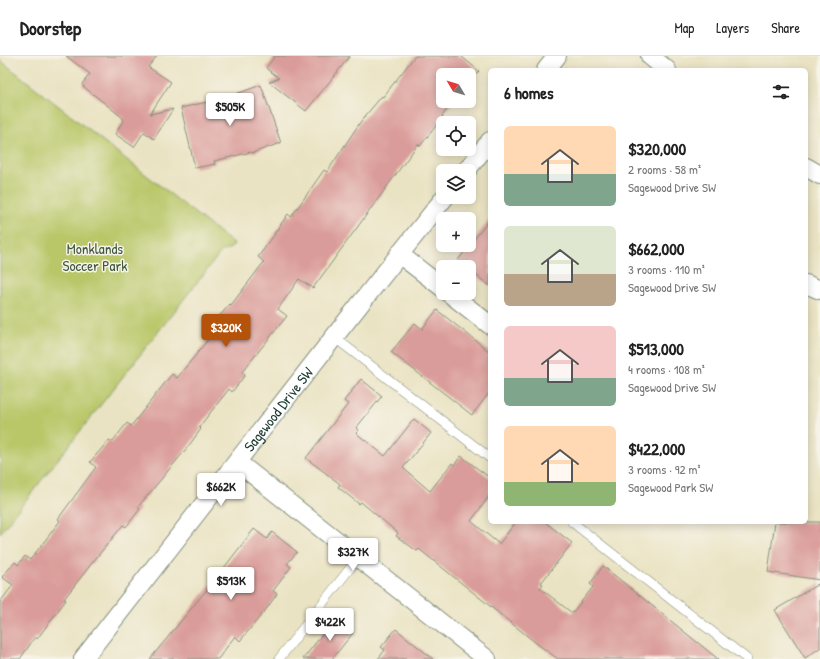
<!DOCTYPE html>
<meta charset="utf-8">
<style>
:root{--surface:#fff;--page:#f6f6f6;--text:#222;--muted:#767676;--line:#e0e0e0;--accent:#b45309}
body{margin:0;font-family:"Patrick Hand",sans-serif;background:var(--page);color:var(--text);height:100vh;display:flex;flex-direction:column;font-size:15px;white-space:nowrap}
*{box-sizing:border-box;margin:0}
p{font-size:13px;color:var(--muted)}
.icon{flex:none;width:22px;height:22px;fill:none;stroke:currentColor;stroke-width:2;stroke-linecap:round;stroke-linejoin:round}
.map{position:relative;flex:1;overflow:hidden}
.drawer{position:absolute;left:488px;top:12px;width:320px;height:456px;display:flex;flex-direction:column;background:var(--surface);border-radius:6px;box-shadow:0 2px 10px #0003}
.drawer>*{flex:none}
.needle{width:26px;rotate:308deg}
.buttons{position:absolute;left:436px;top:12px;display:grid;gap:8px}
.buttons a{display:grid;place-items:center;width:40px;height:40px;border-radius:6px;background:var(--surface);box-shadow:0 2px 10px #0003;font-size:20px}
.price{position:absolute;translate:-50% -34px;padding:0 9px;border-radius:4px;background:#fff;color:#222;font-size:13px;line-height:26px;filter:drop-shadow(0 1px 2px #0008)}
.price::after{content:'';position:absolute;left:50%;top:24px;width:12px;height:9px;margin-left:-6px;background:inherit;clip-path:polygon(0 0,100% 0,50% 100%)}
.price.on{background:var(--accent);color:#fff}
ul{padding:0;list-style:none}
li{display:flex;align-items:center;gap:12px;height:100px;padding:0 16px}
li span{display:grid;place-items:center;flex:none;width:112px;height:80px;border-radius:6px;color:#555}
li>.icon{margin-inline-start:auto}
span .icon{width:48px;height:48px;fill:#fffc;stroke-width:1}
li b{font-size:17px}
h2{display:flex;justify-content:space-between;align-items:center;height:48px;padding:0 16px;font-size:17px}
header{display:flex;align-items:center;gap:24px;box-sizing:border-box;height:56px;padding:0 20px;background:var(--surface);border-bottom:1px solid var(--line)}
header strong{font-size:19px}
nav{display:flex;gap:22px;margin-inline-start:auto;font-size:14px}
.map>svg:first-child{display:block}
.green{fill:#bac769;stroke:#6c824e}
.building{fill:#da9c9a}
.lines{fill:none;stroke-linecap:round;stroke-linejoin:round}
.lane-casing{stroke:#84907c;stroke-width:10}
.street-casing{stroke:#84907c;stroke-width:20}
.lane{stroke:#fff;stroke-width:9}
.street{stroke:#fff;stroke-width:18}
.labels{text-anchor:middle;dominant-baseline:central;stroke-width:3;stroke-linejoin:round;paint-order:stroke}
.park-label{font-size:15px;fill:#3e593f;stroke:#f7f3e8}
.street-label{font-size:15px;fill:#1f3d34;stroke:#f7f3e8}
</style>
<header>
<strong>Doorstep</strong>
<nav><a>Map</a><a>Layers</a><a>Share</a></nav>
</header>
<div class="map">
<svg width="820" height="603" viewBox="0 0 820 603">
<rect width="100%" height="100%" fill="#f7f3e8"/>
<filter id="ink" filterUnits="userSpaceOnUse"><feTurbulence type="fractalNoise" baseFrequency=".025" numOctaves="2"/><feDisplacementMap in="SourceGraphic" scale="8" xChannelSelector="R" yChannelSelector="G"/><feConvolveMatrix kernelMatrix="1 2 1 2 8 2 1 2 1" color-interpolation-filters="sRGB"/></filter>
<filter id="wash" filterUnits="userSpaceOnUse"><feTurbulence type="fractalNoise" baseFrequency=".012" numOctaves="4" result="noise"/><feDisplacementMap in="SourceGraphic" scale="16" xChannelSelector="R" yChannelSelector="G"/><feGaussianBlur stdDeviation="0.9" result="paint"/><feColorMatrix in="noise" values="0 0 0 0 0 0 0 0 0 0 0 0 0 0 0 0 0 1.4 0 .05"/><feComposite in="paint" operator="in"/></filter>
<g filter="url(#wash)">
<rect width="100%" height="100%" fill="#eae3c3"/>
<!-- green -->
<path class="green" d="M 0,4 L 234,188 L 231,192 L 221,196 L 0,477 Z"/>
<g id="blocks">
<!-- building -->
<path class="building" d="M 66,0 L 157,0 L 148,11 L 171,26 L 150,58 L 173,53 L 154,83 L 144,76 L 134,91 L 115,78 L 123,65 L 122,64 L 123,62 L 83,30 L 82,28 L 90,18 Z
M 275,0 L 350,0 L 306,55 L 269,26 L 279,22 L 266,12 Z
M 415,0 L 461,0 L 479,15 L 469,27 L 469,19 L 443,19 L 443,45 L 454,45 L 442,60 L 443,61 L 420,90 L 418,88 L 313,232 L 299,223 L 278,253 L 287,260 L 242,316 L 245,319 L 232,336 L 229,333 L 199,371 L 201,373 L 187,392 L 138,451 L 140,453 L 126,471 L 123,469 L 92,507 L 64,543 L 66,544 L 37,583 L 35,581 L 20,603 L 0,603 L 0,546 L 13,529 L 2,521 L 15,506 L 18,509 L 25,500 L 30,504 L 60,465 L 58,463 L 96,411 L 90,406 L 109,384 L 112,386 L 127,367 L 131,370 L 172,318 L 177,322 L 215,275 L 210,271 L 230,248 L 231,249 L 264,206 L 258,201 L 275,178 L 274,178 L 288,158 L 291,161 L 324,114 L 327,116 L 361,65 L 382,40 L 383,41 Z
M 261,29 L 281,87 L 252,97 L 251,96 L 214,105 L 215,108 L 195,112 L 181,52 L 228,41 Z
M 490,163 L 490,230 L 469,214 L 469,211 L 466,211 L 458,204 Z
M 437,254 L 490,296 L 490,336 L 472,359 L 391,296 L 415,267 L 422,273 Z
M 361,323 L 382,340 L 356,372 L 359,374 L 356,377 L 385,400 L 414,363 L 431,377 L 403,412 L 430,435 L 452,407 L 454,409 L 461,400 L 490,422 L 490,439 L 471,465 L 499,488 L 516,466 L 545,466 L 572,487 L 541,527 L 543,528 L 540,532 L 572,557 L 593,531 L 590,528 L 603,510 L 718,603 L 558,603 L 536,587 L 419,493 L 417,495 L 396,480 L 398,477 L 361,446 L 359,448 L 338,431 L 340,428 L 306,402 L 348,348 L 344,345 Z
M 775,466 L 820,466 L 820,524 L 768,516 Z
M 254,473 L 267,483 L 272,476 L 297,496 L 287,508 L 291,511 L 273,535 L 277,538 L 267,552 L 240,585 L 235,580 L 218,603 L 150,603 L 213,526 Z
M 820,527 L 820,592 L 805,602 L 775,554 Z
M 335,562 L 353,577 L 332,603 L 303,603 Z
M 396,573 L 433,603 L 378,603 L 385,594 L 381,591 Z"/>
</g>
</g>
<g filter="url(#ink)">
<use href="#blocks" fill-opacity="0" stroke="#84907c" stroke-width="1"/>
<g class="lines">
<!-- lane casing -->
<g class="lane-casing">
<path id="lane" d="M 334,281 L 490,402
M 572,466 L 747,603
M 279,603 L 358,502"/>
</g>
<!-- street casing -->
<g class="street-casing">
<g id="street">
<path d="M 650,0 L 667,14"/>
<path d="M 546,14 L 557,0"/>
<path d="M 806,111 L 820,119"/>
<path d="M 466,115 L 490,85"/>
<path d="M 399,198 L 443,232"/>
<path d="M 806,228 L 820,234"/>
<path d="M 449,237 L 490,269"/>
<path d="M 237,406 L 487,603"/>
<path id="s1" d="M 83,603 L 334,281 L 445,141"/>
</g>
</g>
<!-- lane -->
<use href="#lane" class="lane"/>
<!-- street -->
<use href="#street" class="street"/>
</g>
</g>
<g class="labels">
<!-- park labels -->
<g class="park-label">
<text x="95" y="192">Monklands<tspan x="95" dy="17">Soccer Park</tspan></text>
</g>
<!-- street labels -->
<g class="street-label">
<text stroke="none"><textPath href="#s1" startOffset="317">Sagewood Drive SW</textPath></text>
</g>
</g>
</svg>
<div class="buttons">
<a><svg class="needle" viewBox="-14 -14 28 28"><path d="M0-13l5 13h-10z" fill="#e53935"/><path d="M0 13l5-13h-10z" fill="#767676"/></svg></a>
<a><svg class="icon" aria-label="locate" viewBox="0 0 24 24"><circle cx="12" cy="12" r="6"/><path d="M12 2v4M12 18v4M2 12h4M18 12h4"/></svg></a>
<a><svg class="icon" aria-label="layers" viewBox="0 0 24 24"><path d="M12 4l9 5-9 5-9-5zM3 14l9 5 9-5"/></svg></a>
<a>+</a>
<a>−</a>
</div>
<b class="price" style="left:230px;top:71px">$505K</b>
<b class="price on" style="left:226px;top:292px">$320K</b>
<b class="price" style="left:221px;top:451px">$662K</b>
<b class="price" style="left:353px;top:516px">$327K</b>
<b class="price" style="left:231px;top:545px">$513K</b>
<b class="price" style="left:330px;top:586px">$422K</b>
<section class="drawer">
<h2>6 homes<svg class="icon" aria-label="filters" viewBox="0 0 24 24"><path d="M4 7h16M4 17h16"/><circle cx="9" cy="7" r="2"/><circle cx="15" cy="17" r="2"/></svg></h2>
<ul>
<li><span style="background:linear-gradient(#ffd9b3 60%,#7fa58c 0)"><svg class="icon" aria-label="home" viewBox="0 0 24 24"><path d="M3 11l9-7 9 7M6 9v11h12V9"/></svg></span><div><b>$320,000</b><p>2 rooms · 58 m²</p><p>Sagewood Drive SW</p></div></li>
<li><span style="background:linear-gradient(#dfe7d0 60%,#b9a48a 0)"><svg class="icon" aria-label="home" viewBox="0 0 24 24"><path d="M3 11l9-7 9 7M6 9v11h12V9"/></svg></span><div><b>$662,000</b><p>3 rooms · 110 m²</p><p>Sagewood Drive SW</p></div></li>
<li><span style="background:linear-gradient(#f6c9c9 65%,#7fa58c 0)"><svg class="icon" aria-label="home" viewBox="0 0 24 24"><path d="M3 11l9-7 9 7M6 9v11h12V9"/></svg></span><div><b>$513,000</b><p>4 rooms · 108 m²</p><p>Sagewood Drive SW</p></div></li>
<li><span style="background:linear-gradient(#ffd9b3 70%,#8fb573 0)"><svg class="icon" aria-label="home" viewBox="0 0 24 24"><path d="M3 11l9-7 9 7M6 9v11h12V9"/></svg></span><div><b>$422,000</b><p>3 rooms · 92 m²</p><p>Sagewood Park SW</p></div></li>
</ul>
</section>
</div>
